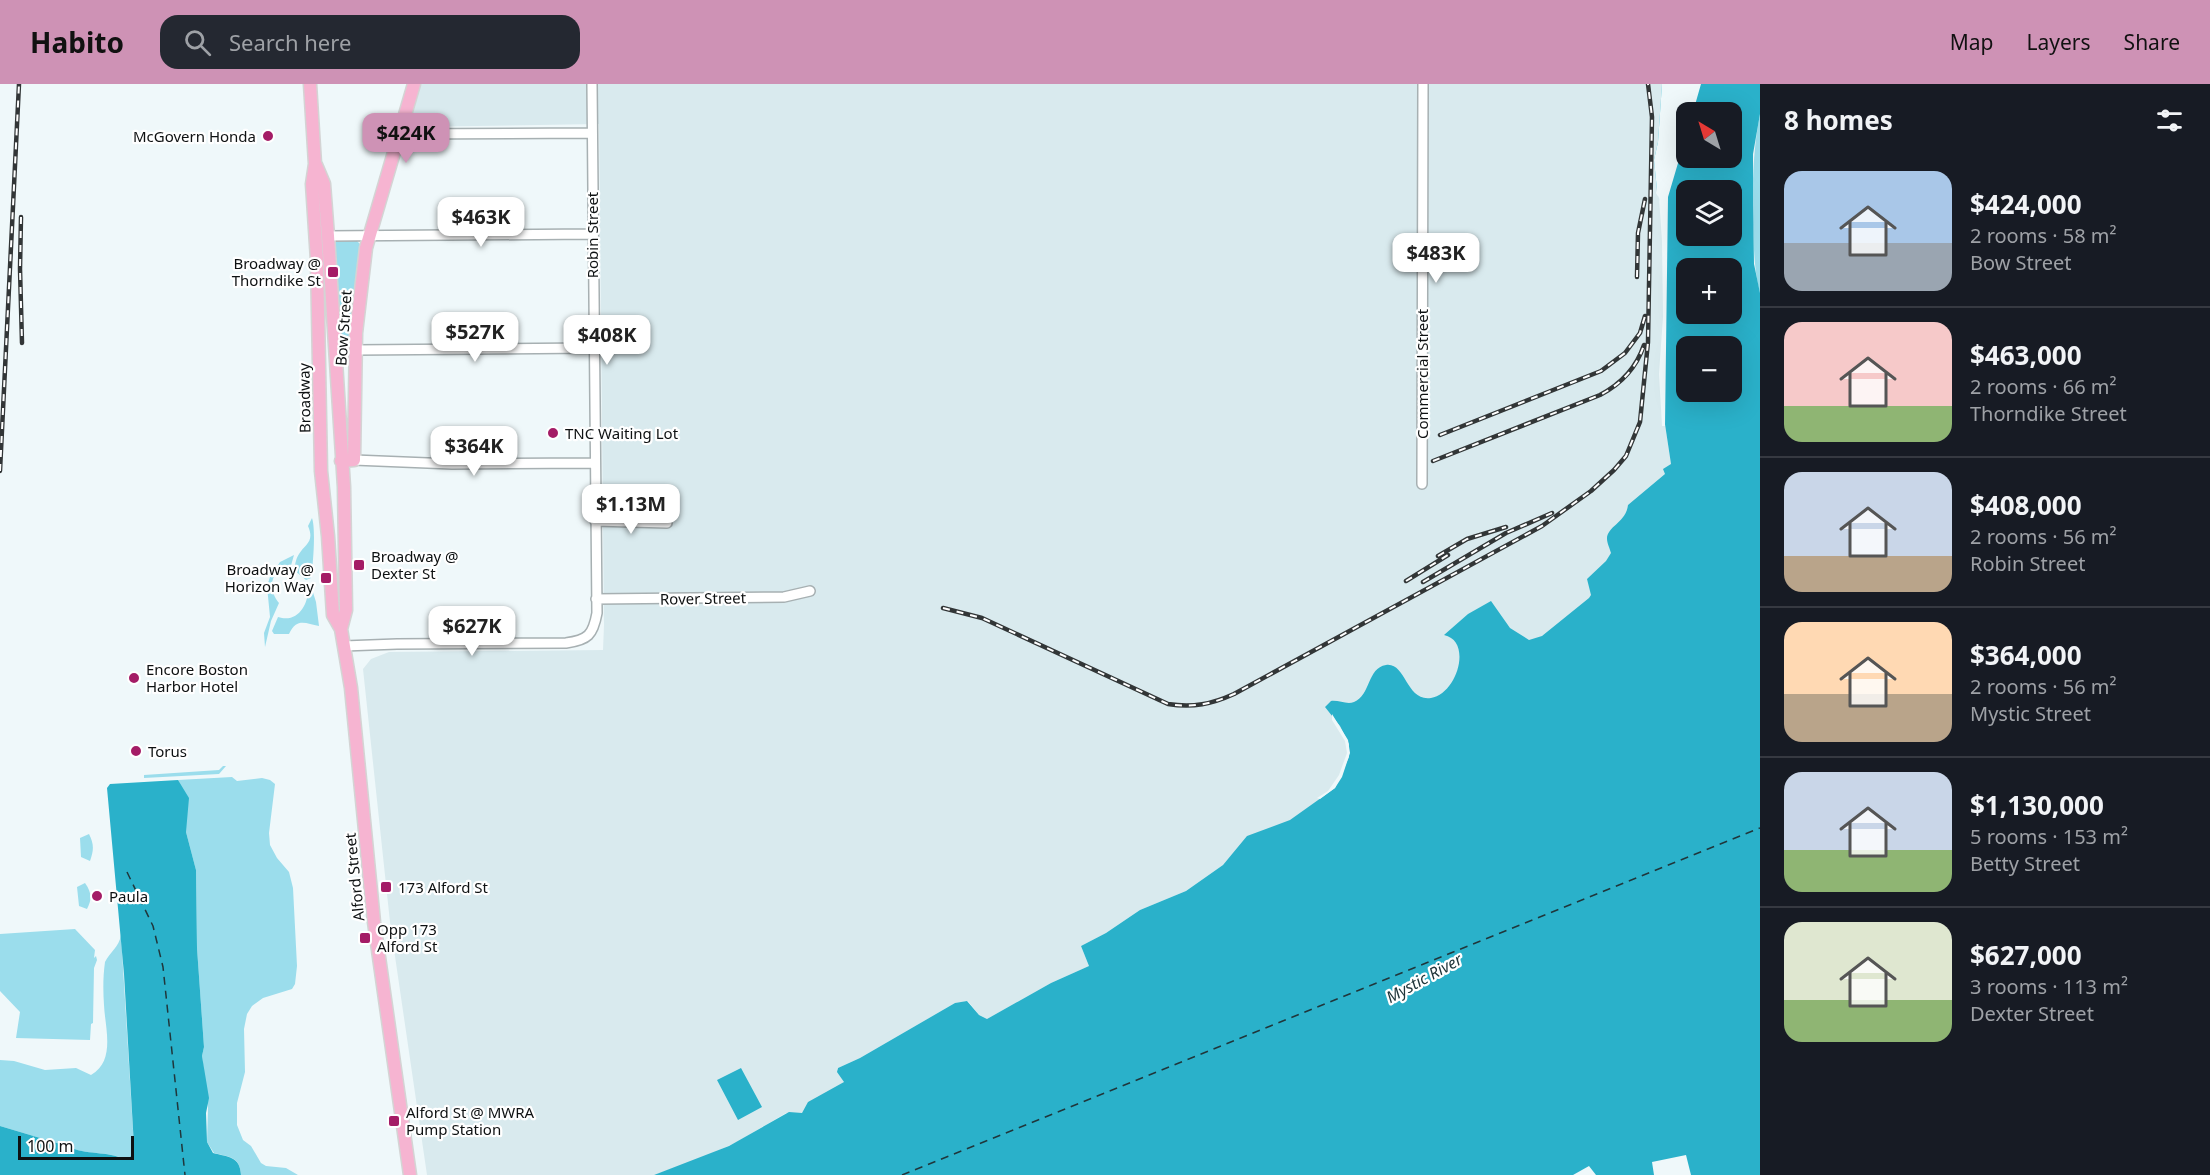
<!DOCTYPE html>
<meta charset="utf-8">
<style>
:root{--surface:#171b24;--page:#242831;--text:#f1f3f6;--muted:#9ea1a6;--line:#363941;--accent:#ce92b5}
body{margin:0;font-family:"Noto Sans",sans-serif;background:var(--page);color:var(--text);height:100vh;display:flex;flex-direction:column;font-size:22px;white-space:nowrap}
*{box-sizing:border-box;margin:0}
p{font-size:20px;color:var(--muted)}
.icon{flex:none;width:33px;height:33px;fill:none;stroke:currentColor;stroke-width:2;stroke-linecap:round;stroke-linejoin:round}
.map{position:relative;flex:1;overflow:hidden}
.side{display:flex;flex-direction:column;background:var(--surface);width:450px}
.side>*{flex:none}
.needle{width:39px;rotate:322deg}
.tools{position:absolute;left:1676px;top:18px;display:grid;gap:12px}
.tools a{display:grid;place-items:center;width:66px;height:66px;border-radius:12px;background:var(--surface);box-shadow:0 6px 24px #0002;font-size:30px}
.scale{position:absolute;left:18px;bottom:15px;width:116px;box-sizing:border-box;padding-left:6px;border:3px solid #0e1112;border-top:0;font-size:16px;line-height:21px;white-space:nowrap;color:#0e1112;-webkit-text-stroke:4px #fff;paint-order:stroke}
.price{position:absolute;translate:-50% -51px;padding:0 14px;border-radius:12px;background:#fff;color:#222;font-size:20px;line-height:39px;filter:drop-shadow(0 2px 3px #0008)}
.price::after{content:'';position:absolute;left:50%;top:36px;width:18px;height:14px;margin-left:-9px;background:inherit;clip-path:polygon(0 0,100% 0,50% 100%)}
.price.active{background:var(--accent);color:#111}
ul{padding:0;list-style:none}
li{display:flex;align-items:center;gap:18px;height:150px;padding:0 24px}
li+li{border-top:2px solid var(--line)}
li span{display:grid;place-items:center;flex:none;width:168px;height:120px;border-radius:18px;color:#555}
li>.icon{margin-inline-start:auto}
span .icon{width:72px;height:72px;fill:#fffc;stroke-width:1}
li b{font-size:26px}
h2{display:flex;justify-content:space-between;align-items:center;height:72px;padding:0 24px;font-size:26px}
header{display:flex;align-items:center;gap:36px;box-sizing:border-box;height:84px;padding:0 30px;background:var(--accent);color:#111}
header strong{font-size:28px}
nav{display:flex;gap:33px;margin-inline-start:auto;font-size:21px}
.search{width:420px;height:54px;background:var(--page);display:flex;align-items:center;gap:15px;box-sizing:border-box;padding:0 21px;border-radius:18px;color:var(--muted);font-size:22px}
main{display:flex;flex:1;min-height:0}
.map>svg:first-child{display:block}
.built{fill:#d9eaee}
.green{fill:#9bddec}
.water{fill:#2ab1ca;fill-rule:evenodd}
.pier{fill:#eff8fa}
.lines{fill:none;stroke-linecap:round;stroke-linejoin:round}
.ferry{stroke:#20363b;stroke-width:1.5;stroke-dasharray:8 6;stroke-linecap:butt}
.minor-casing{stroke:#a7b0b2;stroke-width:12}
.major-casing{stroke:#d4d4d4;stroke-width:15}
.minor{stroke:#fff;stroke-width:9}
.major{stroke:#f6b4d1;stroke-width:12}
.rail-casing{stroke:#323637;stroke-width:4.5}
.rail{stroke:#fff;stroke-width:2;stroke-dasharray:7;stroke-linecap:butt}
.poi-dot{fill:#a41c66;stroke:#fff;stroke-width:2}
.labels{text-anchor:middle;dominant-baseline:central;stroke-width:4.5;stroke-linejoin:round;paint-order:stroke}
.poi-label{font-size:15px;fill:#0e1112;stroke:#fff;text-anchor:start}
.street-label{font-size:15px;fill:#0e1112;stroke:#fff}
.water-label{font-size:16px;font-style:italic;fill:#20363b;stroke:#fff}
</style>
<header>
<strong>Habito</strong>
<div class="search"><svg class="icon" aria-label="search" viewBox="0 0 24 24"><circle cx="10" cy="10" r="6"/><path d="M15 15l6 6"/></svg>Search here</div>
<nav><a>Map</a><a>Layers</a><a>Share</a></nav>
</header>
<main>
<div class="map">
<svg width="1760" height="1091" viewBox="0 0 1760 1091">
<rect width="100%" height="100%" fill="#eff8fa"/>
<!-- built -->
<path class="built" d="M 420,0 L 1662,0 L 1658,58 L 1654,76 L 1657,106 L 1662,113 L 1666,205 L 1663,327 L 1671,380 L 1711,551 L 1231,772 L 1223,781 L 1186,807 L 1140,826 L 1106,849 L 1081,862 L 1089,882 L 1051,899 L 987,935 L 979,931 L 968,917 L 955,919 L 860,974 L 838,984 L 837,985 L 844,998 L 802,1029 L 786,1029 L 737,1058 L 704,1073 L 654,1091 L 427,1091 L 390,838 L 363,585 L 371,575 L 389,568 L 603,566 L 604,541 L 599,40 L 407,43 Z"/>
<!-- green -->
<path class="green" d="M 1760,30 L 1760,209 C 1754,186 1754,165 1753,140 C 1752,103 1753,66 1760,30 Z
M 357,157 L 361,161 L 350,258 L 345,262 L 338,262 L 333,158 Z
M 312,434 C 316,445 313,482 311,494 L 306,496 L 294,486 C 295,481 296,474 299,470 C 305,460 315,458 308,442 Z
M 294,471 L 290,485 C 269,483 268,507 279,519 L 271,537 L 265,563 L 264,549 L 270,533 L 267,502 L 270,493 L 280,478 Z
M 308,500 L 311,502 L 316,518 L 319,542 C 306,540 297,533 289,550 L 274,550 L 272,547 L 278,533 C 299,540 310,518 308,500 Z
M 223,682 L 226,682 L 219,690 L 144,694 L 144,691 L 219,686 Z
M 232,693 L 237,697 L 262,694 L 270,696 L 275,700 L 269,749 L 270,761 L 277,774 L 289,788 L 293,804 L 297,882 L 295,900 L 292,905 L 263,914 L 252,922 L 247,930 L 244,945 L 245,988 L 237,1019 L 237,1041 L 243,1056 L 251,1062 L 261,1079 L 266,1082 L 286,1084 L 298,1091 L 241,1091 C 240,1072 229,1073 214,1069 L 207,1058 L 208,1024 L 202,972 L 204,963 L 197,864 L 196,786 L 186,748 L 186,734 L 178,696 Z
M 89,750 C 94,760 94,766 90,777 L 81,773 L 80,754 Z
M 85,799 C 92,809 92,815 87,825 L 79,822 L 77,803 Z
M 75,845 L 95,866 L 94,874 L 96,872 L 97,876 L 94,884 L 93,939 L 91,940 L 90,956 L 16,954 L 20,928 L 0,907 L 0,850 Z
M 121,851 L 134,1062 L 131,1072 L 126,1076 C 107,1066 86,1072 67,1062 L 0,1042 L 0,976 L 14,977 L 45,986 L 76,984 L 91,991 C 116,977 105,944 104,921 C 103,907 103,892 105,878 C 110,868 119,863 121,851 Z"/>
<!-- water -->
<path class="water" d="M 1662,0 L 1760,0 L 1760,30 L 1753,70 L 1753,121 L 1754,180 L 1760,209 L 1760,1091 L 1691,1091 L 1686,1071 L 1652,1078 L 1654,1091 L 1596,1091 L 1589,1082 L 1573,1091 L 654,1091 L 729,1062 L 789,1028 L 802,1029 L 808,1018 L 844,998 L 837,988 L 838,984 L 860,974 L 955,919 L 967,917 L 979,931 L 987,935 L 1051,899 L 1089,882 L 1081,862 L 1106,849 L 1140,826 L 1186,807 L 1223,781 L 1247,752 L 1290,736 L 1335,704 L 1349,673 L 1349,660 L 1340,642 L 1325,623 L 1331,617 C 1339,616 1347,621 1354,618 C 1371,611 1367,584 1386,581 C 1406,578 1406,618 1431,614 C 1457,610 1473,557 1444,551 L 1468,530 L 1491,517 L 1510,544 L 1529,556 L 1542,552 L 1589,514 L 1591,511 L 1587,495 L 1606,477 L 1611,469 C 1610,465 1607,459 1607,455 C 1607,442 1626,439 1628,421 L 1665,390 L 1663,385 L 1671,380 L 1663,327 L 1666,233 L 1664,132 L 1657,106 L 1654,76 L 1658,58 ZM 1686,28 L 1731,28 L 1731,74 L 1686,74 ZM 1686,106 L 1731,106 L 1731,152 L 1686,152 ZM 1686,184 L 1731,184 L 1731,230 L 1686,230 ZM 1686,262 L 1731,262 L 1731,308 L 1686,308 Z
M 178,696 L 189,714 L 186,748 L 196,786 L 197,864 L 204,963 L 202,972 L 209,1014 L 206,1029 L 207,1058 L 213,1069 C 228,1073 240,1072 241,1091 L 0,1091 L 0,1042 L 67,1062 C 87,1072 106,1066 126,1076 L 131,1072 L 134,1062 L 124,890 L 107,704 L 110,700 Z
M 741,984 L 762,1023 L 738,1036 L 717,996 Z"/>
<!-- pier -->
<path class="pier" d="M 1662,0 L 1701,0 L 1693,28 L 1686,28 L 1686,52 L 1668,113 L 1665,342 L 1662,342 L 1659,290 L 1663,233 L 1662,157 L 1659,114 L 1656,109 L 1657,106 L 1654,76 L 1658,58 Z
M 1332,630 L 1348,656 L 1350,669 L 1342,693 L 1335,704 L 1320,715 L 1317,714 L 1328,707 L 1339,691 L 1347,669 L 1345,657 L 1332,636 Z"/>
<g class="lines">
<!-- ferry -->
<path class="ferry" d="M 127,788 L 153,842 L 163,883 L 185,1091
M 902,1091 L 1760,744"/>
<!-- minor casing -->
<g class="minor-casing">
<path id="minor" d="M 399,50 L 592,49
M 328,152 L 592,150
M 355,266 L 593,264
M 354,376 L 452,380 L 594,379
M 1422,400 L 1423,0
M 595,437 L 667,439
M 596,515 L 784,513 L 810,507
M 344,562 L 397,560 L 566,559 C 588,556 593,551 597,529 L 592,0"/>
</g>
<!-- major casing -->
<g class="major-casing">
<path id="major" d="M 310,0 L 315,80 L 312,100 L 317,176 L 321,387 L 328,452 L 333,531 L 341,545 L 351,604 L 374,838 L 410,1091
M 316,81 L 324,100 L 328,152 L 344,403 L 346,526 L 341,545
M 341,377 L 354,376 L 356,249 L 366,164 L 414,0"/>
</g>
<!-- minor -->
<use href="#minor" class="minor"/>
<!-- major -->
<use href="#major" class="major"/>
<!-- rail casing -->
<g class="rail-casing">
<path id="rail" d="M 21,133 L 20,185 L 22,259
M 1637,193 L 1638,149 L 1645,115
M 1440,351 L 1601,287 L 1625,269 L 1640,249 L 1645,232
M 1433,377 L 1600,311 C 1621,300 1636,285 1644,261
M 0,387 L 19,0
M 1438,472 L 1467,455 L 1506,443
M 1406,497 L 1448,471
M 1423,498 L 1506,449 L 1552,429
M 943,524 L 982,534 L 1168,620 C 1193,624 1212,620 1234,610 L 1542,442 L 1591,407 L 1614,386 L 1626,372 L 1640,338 L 1648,258 L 1652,33 L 1648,0"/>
</g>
<!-- rail -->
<use href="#rail" class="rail"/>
</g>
<!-- markers -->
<g class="poi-dot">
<circle cx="268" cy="52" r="6"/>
<rect x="327" y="182" width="12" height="12" rx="3"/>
<circle cx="553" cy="349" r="6"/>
<rect x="353" y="475" width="12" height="12" rx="3"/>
<rect x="320" y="488" width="12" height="12" rx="3"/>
<circle cx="134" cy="594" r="6"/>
<circle cx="136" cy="667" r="6"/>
<rect x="380" y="797" width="12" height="12" rx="3"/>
<circle cx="97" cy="812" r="6"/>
<rect x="359" y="848" width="12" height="12" rx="3"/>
<rect x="388" y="1031" width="12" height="12" rx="3"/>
</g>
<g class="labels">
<!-- poi labels -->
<g class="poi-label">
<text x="256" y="52" text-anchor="end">McGovern Honda</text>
<text x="321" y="179" text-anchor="end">Broadway @<tspan x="321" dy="17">Thorndike St</tspan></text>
<text x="565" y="349">TNC Waiting Lot</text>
<text x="371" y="472">Broadway @<tspan x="371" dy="17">Dexter St</tspan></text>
<text x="314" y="485" text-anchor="end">Broadway @<tspan x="314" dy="17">Horizon Way</tspan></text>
<text x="146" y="585">Encore Boston<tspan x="146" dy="17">Harbor Hotel</tspan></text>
<text x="148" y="667">Torus</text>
<text x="398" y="803">173 Alford St</text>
<text x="109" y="812">Paula</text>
<text x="377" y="845">Opp 173<tspan x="377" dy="17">Alford St</tspan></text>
<text x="406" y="1028">Alford St @ MWRA<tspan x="406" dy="17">Pump Station</tspan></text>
</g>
<!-- street labels -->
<g class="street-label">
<text transform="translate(592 151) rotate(-90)">Robin Street</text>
<text transform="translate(343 244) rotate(-86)">Bow Street</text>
<text transform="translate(1422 290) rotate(-90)">Commercial Street</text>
<text transform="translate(304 314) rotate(-91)">Broadway</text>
<text transform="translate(703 514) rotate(-1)">Rover Street</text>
<text transform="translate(354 793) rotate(-96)">Alford Street</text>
</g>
<!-- water labels -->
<g class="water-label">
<text transform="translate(1424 894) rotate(-29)">Mystic River</text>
</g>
</g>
</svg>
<div class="tools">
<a><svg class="needle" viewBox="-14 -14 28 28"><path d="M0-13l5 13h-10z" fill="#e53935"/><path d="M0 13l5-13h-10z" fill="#9ea1a6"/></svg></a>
<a><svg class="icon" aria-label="layers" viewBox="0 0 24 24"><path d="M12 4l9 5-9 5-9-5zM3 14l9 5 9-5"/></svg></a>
<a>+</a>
<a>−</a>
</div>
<div class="scale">100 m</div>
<b class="price active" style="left:406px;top:80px">$424K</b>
<b class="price" style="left:481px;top:164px">$463K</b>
<b class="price" style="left:1436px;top:200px">$483K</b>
<b class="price" style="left:475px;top:279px">$527K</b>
<b class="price" style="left:607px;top:282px">$408K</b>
<b class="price" style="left:474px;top:393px">$364K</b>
<b class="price" style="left:631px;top:451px">$1.13M</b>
<b class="price" style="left:472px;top:573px">$627K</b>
</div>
<section class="side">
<h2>8 homes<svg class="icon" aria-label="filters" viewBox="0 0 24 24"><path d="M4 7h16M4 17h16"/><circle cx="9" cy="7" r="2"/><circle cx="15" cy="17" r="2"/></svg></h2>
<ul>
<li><span style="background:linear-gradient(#a9c7e8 60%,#9aa5b1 0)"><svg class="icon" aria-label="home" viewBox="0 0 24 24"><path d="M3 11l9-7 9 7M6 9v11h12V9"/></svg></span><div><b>$424,000</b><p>2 rooms · 58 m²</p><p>Bow Street</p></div></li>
<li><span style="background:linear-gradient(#f6c9c9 70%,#8fb573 0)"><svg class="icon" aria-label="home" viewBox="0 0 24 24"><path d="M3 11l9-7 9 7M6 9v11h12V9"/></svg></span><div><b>$463,000</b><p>2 rooms · 66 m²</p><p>Thorndike Street</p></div></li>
<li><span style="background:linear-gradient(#c9d6e8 70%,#b9a48a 0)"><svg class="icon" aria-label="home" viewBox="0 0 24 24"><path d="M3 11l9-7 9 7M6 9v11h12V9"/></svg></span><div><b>$408,000</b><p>2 rooms · 56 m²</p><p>Robin Street</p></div></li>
<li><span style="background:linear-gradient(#ffd9b3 60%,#b9a48a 0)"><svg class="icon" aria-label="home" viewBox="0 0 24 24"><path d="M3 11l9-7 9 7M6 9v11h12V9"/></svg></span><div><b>$364,000</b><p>2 rooms · 56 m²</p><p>Mystic Street</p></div></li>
<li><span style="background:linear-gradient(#c9d6e8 65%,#8fb573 0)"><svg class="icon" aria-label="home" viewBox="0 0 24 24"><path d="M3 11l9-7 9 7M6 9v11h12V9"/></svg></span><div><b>$1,130,000</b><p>5 rooms · 153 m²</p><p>Betty Street</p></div></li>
<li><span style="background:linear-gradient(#dfe7d0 65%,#8fb573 0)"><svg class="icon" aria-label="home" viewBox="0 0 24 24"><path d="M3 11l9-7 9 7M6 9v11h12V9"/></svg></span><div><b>$627,000</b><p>3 rooms · 113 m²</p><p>Dexter Street</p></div></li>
</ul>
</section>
</main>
